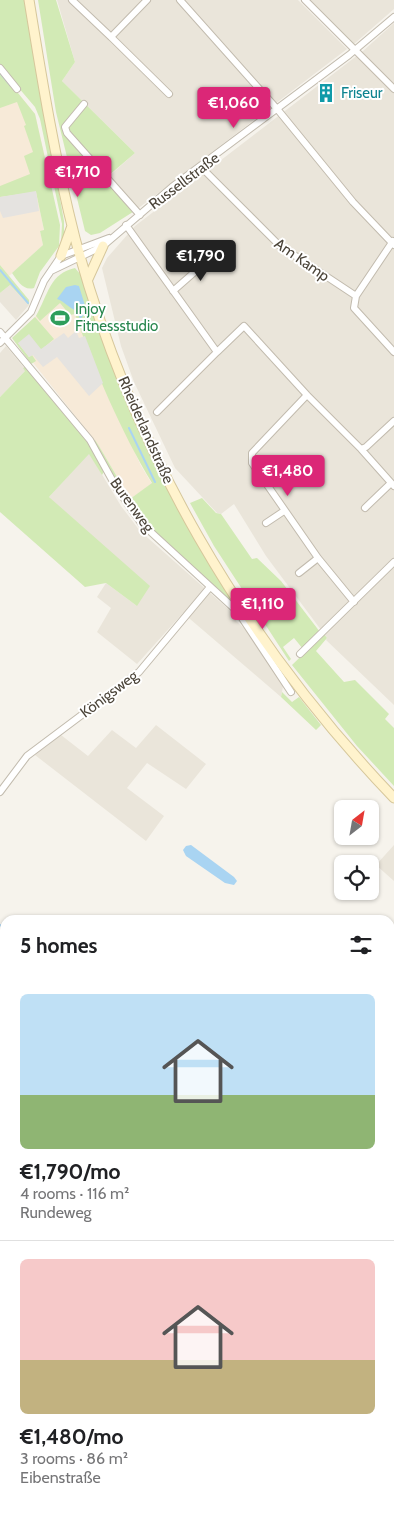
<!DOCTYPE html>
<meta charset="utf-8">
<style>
:root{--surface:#fff;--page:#f2f2f2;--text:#202124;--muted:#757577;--line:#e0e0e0;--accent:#db2777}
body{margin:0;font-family:Cabin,sans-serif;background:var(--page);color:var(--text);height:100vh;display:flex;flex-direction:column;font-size:19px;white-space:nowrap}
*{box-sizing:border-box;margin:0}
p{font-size:16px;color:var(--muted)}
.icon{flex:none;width:28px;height:28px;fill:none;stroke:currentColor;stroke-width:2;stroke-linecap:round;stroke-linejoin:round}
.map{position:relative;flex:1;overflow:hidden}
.side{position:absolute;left:0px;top:915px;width:395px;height:601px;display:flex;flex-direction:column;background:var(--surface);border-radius:15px 15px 0 0;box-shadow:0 1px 4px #0004}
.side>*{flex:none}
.needle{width:32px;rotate:31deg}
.buttons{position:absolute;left:334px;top:800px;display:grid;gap:10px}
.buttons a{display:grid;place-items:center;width:45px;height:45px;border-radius:8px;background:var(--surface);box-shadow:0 1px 4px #0004;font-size:25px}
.price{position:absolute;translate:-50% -42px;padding:0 11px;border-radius:5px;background:var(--accent);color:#fff;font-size:16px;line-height:32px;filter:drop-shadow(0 1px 2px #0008)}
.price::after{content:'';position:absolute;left:50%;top:30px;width:15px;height:11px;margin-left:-8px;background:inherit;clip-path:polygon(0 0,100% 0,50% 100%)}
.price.selected{background:#222;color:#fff}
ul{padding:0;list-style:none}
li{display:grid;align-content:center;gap:10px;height:265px;padding:0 20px}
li+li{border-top:1px solid var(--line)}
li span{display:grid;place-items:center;height:155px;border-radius:8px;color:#555}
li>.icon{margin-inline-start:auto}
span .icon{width:90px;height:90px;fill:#fffc;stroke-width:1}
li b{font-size:21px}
h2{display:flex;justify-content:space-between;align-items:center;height:60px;padding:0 20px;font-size:21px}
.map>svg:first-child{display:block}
.residential{fill:#eae5da}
.commercial{fill:#f7ead8}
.green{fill:#d2eab5}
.parking{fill:#e5e3e0}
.water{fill:#a9d4f2}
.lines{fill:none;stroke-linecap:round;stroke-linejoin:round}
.stream{stroke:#a9d4f2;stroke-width:2}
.street-casing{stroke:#c2bbae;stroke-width:8}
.secondary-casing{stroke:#d6c79b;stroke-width:11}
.street{stroke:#fff;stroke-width:6}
.secondary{stroke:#fff3cd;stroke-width:9}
.labels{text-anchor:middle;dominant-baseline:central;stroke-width:4;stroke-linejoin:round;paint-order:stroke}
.culture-label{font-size:15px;fill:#0d838f;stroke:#fff;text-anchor:start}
.street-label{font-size:15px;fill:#4b4439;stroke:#fff}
.leisure-label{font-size:15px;fill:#27864d;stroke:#fff;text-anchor:start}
</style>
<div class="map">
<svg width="394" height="1516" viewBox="0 0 394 1516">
<rect width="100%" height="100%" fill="#f6f3ec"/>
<!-- residential -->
<path class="residential" d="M 57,0 L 298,0 L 347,49 L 136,210 L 108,177 L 135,153 L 62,81 L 75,62 Z
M 310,0 L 394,0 L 394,9 L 354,44 Z
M 394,23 L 394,705 L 326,640 L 327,638 L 266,556 L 234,504 L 221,514 L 217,513 L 175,468 L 134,382 L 121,346 L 102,268 L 107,258 L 135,226 L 363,51 Z
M 10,285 L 29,305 L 16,320 L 0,302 L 0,293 Z
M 6,346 L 26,370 L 0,397 L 0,353 Z
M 89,453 L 121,506 L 140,531 L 235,615 L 236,621 L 244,628 L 284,681 L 281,697 L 183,613 L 137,664 L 97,632 L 111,608 L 97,597 L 106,583 L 137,606 L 49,497 Z
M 156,725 L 206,764 L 186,789 L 147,763 L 127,788 L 164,816 L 146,841 L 35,755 L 61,735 L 88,756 L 112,730 L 136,748 Z
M 394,845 L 394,881 L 376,865 Z
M 394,932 L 392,1143 L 394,1294 L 390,1291 L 390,937 Z"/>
<!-- commercial -->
<path class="commercial" d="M 0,71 L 35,114 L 45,157 L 27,161 L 36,191 L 44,231 L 40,231 L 43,245 L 9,276 L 0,265 Z
M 64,278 L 100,376 L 141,466 L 152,484 L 130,499 L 99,446 L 16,341 L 15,336 L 36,316 Z"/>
<!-- green -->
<path class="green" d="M 0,0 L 24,0 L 64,221 L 64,237 L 61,243 L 62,224 L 40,119 L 35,107 L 0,66 Z
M 38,0 L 56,0 L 75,62 L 62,81 L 135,153 L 107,177 L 136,210 L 100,233 L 91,235 L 85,231 L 56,112 Z
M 0,71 L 35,114 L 60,225 L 59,246 L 40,272 L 34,288 C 23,291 18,281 12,273 L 43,245 L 40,231 L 44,230 L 36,192 L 0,197 L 0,186 L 30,174 L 24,156 L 33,152 L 24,126 L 26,125 L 17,102 L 0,108 Z
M 0,265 L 29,300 L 29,305 L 10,285 L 0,293 Z
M 75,268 L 81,275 L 104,344 L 172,495 L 306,703 L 237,609 L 157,537 L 134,511 L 94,443 L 95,440 L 99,446 L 130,499 L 152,483 C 121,432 94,368 75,314 L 70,315 L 60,303 L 40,321 L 36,316 C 48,295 50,273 75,268 Z
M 35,317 L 54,339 L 41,350 L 18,343 L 29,357 L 32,355 L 36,361 L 31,364 L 12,338 Z
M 25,367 L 92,447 L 105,470 L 102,475 L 89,454 L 49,497 L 150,586 L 137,606 L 106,583 L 85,587 L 0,512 L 0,397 L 25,371 L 23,368 Z
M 202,498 L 216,513 L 221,514 L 252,559 L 257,558 L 281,581 L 320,632 L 303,649 L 294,638 L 283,647 L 291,659 L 289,661 L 214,546 L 190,503 Z
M 324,634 L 327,638 L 316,651 L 344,682 L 355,680 L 389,714 L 385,719 L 394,728 L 394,786 L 357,746 L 292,665 Z
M 282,692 L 292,702 L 299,697 L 321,725 L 316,730 L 281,697 Z
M 0,1130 L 5,1134 L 5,1387 L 0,1383 Z
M 394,1383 L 394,1516 L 224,1516 L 221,1511 L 390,1511 L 390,1386 Z"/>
<!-- parking -->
<path class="parking" d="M 36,191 L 39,211 L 3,218 L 0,211 L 0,197 Z
M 76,331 L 79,338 L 85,336 L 103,383 L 89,396 L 57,357 L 43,367 L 33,355 L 29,357 L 18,343 L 29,334 L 41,349 L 64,333 L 68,338 Z"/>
<!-- water -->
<path class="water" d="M 75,285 L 79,286 L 87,312 L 80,319 L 77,311 C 69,308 64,301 57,299 L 66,287 Z
M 191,845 L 234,877 L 237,881 L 234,885 L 225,883 L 186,856 L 183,850 L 186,846 Z"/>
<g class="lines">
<!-- stream -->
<path class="stream" d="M 0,73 L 11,86
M 0,270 L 28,303
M 129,428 L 155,482
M 0,925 L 5,929
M 0,1023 L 5,1027
M 0,1117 L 5,1120
M 0,1128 L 5,1132
M 0,1385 L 5,1389"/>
<!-- street casing -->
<g class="street-casing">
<path id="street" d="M 72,0 L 111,37
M 147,0 L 111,37 L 169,94
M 180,0 L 278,110 L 353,202 L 394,245
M 305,0 L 394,89
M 0,68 L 17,89
M 84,104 L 65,127 L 67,133 L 140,215
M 201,167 L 279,245 L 356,296 L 354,308 L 394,352
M 126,225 L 217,352 L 157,412
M 51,271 L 103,246 L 172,187 L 349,55 L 394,17
M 173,291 L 214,255
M 356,296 L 393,241
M 0,332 L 90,440 L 116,487 L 141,523 L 238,612 L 291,692
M 0,343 L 31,312 L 44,281 L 61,256 L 109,238
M 217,352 L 244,326 L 307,395 L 361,449 L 394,486
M 307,395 L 252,453 L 252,463 L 318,558 L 354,602
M 361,449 L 366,447 L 394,421
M 365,508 L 391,483
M 266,523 L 284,511
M 299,573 L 318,558
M 300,654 L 394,562
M 0,792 L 27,756 L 139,672 L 210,587
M 390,1038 L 394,1034
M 0,1123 L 5,1127
M 390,1220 L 394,1223
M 217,1511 L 220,1516"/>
</g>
<!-- secondary casing -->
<g class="secondary-casing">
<path id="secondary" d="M 29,0 C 42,80 55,160 75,238 C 131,449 244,641 394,798
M 61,256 L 72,226
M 88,279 L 103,246
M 390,1375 L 394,1373
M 153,1516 L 161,1511"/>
</g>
<!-- street -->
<use href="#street" class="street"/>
<!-- secondary -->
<use href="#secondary" class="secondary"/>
</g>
<!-- icons -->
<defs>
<g id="building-bare" transform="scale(1.5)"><path d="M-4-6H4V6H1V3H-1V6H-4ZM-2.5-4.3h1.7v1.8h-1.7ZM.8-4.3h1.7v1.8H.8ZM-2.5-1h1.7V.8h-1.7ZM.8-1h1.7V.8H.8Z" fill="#0f9aa8" stroke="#fff" stroke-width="2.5" paint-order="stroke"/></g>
<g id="stadium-bare" transform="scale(1.5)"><path d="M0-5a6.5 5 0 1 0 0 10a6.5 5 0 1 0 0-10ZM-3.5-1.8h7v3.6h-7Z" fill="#2e9e5b" stroke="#fff" stroke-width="2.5" paint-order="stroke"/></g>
</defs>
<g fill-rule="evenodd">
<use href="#building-bare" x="326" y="93"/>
<use href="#stadium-bare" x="60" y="318"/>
</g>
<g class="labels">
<!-- culture labels -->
<g class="culture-label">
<text x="341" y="93">Friseur</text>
</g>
<!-- street labels -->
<g class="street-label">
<text transform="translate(184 181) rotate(-37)">Russellstraße</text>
<text transform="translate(302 260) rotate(35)">Am Kamp</text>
<text transform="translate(146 430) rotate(66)">Rheiderlandstraße</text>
<text transform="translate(132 505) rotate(54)">Burenweg</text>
<text transform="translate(109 694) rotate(-37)">Königsweg</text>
</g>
<!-- leisure labels -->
<g class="leisure-label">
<text x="75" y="309">Injoy<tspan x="75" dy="17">Fitnessstudio</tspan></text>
</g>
</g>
</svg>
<div class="buttons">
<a><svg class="needle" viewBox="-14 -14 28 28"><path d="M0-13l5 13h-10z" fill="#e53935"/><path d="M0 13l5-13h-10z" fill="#757577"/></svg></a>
<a><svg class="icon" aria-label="locate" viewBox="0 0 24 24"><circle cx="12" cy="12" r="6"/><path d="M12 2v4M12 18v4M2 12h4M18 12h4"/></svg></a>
</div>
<b class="price" style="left:234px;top:129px">€1,060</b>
<b class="price" style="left:78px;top:198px">€1,710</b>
<b class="price selected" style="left:201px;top:282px">€1,790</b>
<b class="price" style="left:288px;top:497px">€1,480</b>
<b class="price" style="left:263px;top:630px">€1,110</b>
<section class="side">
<h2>5 homes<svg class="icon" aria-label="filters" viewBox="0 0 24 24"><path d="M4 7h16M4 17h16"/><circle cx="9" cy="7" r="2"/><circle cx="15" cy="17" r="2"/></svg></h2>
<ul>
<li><span style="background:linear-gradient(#bfe0f5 65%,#8fb573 0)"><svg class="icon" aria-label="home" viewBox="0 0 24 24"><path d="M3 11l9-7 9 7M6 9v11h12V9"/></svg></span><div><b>€1,790/mo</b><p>4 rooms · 116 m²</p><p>Rundeweg</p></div></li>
<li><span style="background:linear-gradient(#f6c9c9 65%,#c2b280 0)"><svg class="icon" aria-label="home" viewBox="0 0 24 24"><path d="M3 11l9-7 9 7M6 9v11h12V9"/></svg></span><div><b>€1,480/mo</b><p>3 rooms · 86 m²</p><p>Eibenstraße</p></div></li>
</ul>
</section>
</div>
